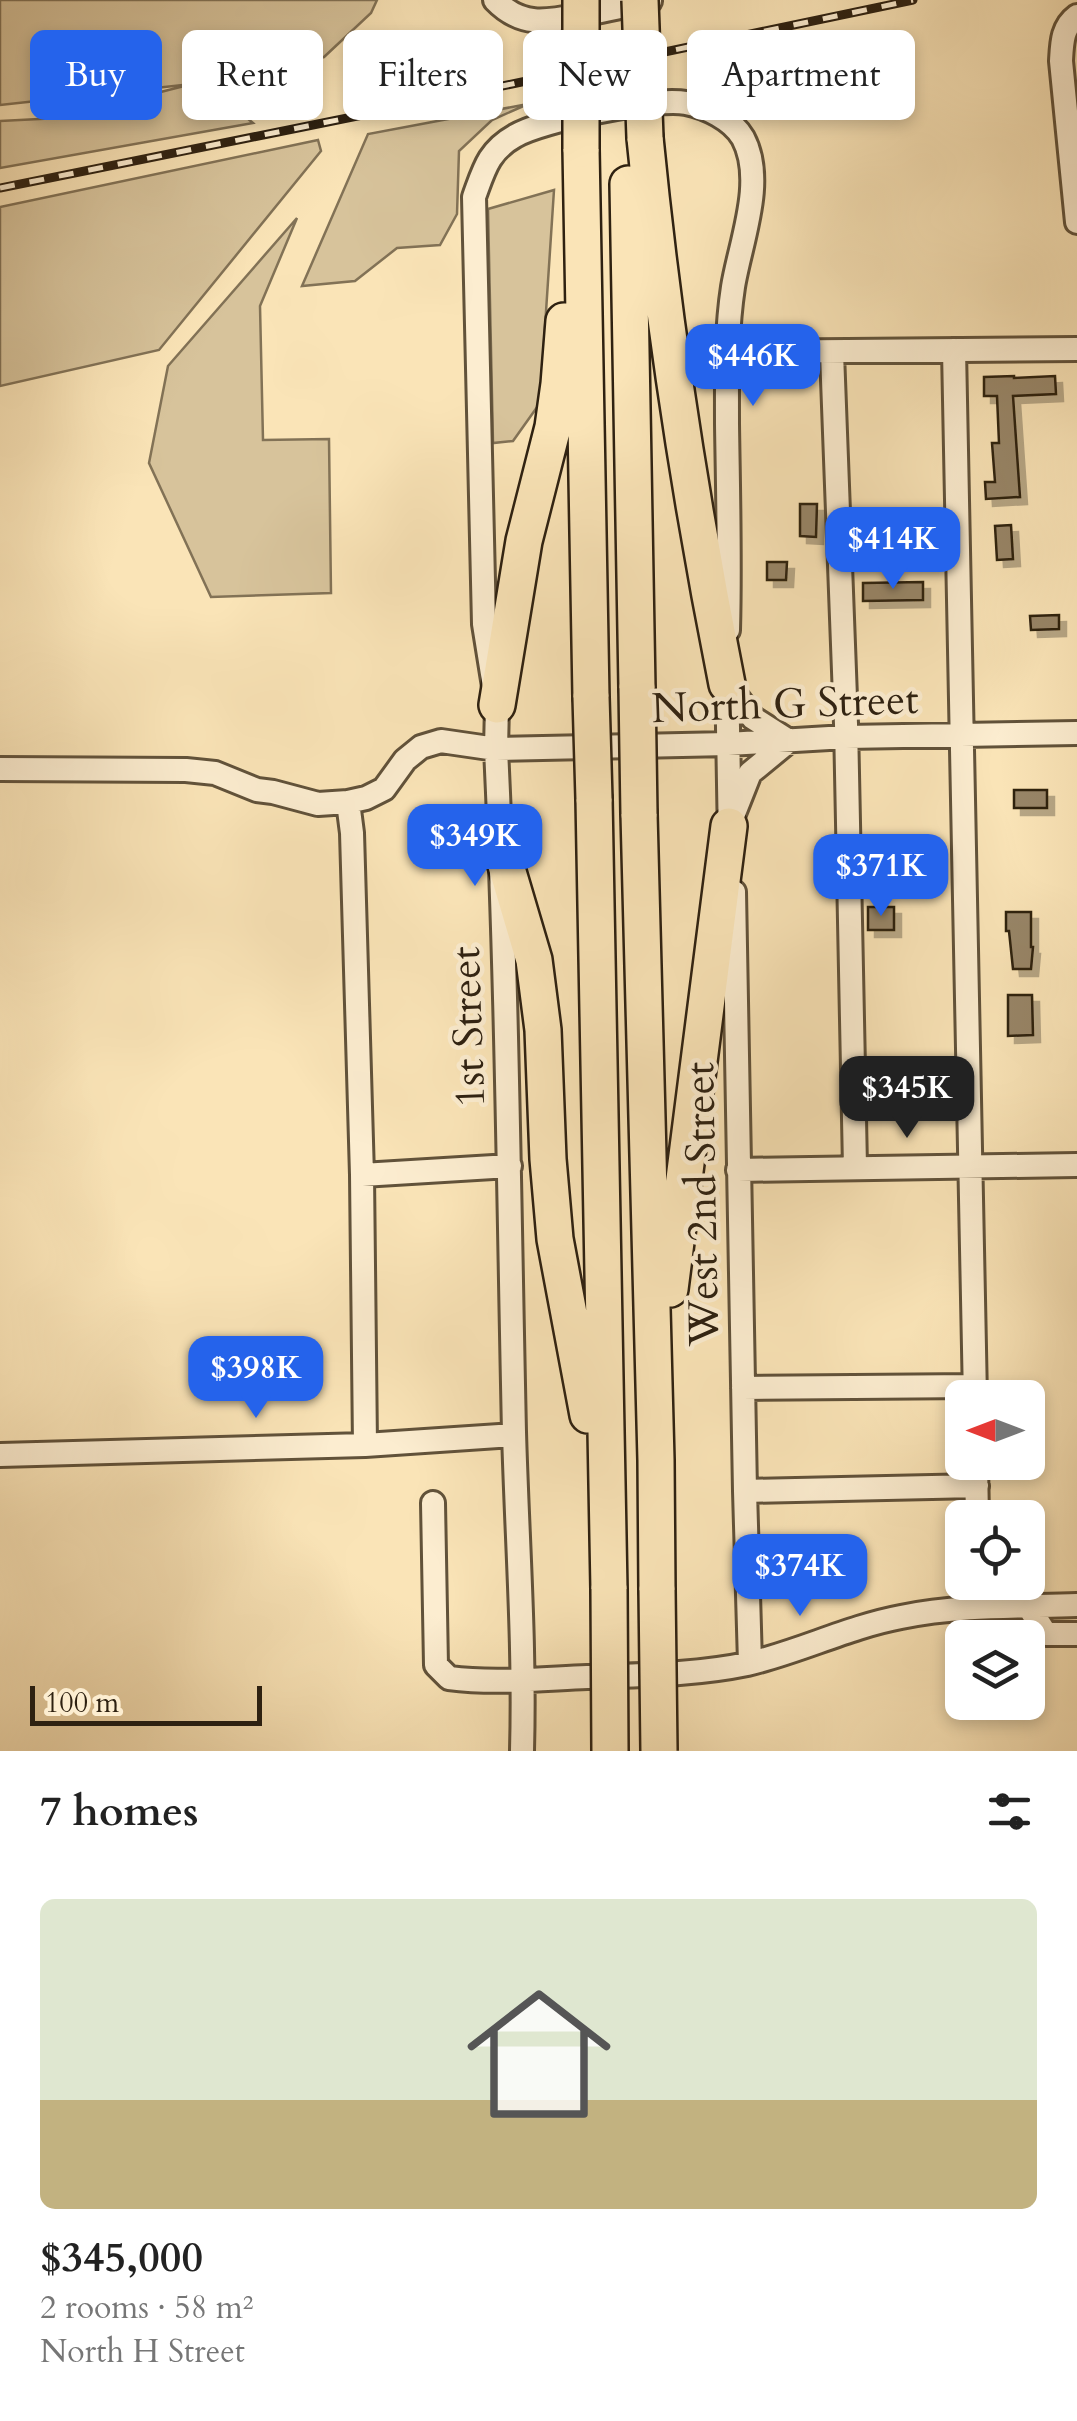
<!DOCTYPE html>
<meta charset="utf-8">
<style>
:root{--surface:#fff;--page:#f6f6f6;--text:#222;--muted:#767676;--line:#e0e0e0;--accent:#2563eb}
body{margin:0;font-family:Cardo,serif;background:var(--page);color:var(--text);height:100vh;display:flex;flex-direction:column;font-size:38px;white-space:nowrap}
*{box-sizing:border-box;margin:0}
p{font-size:32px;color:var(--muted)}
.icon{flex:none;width:55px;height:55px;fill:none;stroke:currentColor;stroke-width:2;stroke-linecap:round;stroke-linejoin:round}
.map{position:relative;height:1751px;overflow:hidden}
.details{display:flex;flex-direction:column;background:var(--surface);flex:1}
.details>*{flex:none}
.top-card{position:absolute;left:30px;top:30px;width:1018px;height:90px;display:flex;gap:20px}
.needle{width:65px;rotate:270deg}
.tools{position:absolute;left:945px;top:1380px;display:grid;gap:20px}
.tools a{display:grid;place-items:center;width:100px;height:100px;border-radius:15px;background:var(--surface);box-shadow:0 5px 15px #0003;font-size:50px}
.scale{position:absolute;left:30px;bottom:25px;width:232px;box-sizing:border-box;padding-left:10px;border:5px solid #2e2111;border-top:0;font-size:28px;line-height:35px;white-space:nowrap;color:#2e2111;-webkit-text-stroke:8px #fcedd0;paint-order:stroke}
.price{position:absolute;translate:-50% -85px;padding:0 22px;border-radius:20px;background:var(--accent);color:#fff;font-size:32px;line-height:65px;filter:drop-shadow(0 2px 5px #0008)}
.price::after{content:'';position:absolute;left:50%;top:60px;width:30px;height:22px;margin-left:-15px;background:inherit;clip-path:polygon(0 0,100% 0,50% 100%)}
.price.current{background:#222;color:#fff}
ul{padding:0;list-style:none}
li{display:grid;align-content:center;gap:20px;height:530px;padding:0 40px}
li+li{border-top:2px solid var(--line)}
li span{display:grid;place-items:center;height:310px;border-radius:15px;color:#555}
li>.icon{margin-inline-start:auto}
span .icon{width:180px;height:180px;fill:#fffc;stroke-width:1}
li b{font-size:42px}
h2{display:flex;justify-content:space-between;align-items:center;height:120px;padding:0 40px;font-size:42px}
.pill{padding:0 35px;border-radius:15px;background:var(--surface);box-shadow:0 5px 15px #0003;font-size:35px;line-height:90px}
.pill.current{background:var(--accent);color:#fff}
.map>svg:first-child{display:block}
.green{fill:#d7c39b;stroke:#827256;stroke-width:2.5}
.building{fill:#988667;stroke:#2e2111;stroke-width:2.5;filter:url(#shadow)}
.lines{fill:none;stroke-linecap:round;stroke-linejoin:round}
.minor-casing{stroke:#61523a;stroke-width:28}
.highway-casing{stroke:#2e2111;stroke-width:40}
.minor{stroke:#fcedd0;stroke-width:22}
.highway{stroke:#fae4b7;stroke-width:35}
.rail-casing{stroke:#2e2111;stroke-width:9}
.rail{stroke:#fcedd0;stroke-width:5;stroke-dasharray:15;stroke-linecap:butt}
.highway-bridge-casing{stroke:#2e2111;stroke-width:40;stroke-linecap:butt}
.highway-bridge{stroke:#fae4b7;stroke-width:35}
.labels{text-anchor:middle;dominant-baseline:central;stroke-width:9;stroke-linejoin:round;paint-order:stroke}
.street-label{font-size:42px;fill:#2e2111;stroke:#fcedd0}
</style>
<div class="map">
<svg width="1077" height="1751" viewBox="0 0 1077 1751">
<defs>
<filter id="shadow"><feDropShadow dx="7" dy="7" stdDeviation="0" flood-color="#0004"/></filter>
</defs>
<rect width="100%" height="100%" fill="#fae4b7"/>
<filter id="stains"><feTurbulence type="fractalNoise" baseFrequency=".002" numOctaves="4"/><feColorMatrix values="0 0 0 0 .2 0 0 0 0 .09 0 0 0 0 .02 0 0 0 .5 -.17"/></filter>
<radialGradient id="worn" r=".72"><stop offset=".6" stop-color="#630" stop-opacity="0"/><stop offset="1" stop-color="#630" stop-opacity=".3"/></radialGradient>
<!-- green -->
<path class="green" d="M 0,0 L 377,0 L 371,13 L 324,57 L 239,77 L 204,82 L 253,123 L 0,168 L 0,121 L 59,118 L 192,84 L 0,105 Z
M 528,104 L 492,120 L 459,151 L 457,214 L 440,245 L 397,248 L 355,281 L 302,286 L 368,134 Z
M 318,140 L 321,151 L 159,350 L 0,386 L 0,207 Z
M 554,190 L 540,403 L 513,441 L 493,443 L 488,209 Z
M 297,218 L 260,306 L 263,440 L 329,439 L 331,593 L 211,597 L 149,463 L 168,366 Z"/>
<!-- building -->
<path class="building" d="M 1014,376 L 1014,378 L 1055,376 L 1056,394 L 1013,396 L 1020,497 L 986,499 L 985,482 L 995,482 L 992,443 L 999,443 L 997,396 L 984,396 L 984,377 Z
M 800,504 L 817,504 L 816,537 L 800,536 Z
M 1011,525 L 1013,559 L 997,560 L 995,526 Z
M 767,562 L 787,562 L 786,580 L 767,580 Z
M 923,582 L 923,600 L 863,601 L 863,583 Z
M 1059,615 L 1059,629 L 1031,630 L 1030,616 Z
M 1014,790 L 1047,790 L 1047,808 L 1014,808 Z
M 868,907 L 894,907 L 894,930 L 868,930 Z
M 1006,912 L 1031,912 L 1031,947 L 1033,947 L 1031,969 L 1013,969 L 1009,931 L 1006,931 Z
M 1008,995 L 1032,995 L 1033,1035 L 1008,1036 Z"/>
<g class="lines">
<!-- minor casing -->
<g class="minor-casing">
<path id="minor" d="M 495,0 C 523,29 550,21 585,14 C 607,10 628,5 650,1
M 1077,16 C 1062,27 1062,43 1061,61 L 1077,222
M 954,350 L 975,1398
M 726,352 L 1077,349
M 832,353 L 846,724 L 855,1167
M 727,672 L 730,840
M 727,684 L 753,718 L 789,741 L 750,773 L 733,816
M 0,769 L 186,770 L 215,773 L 257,790 L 273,792 L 318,804 L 348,802 L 366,798 L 384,789 L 405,760 L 421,747 L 441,741 L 496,749 L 728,744 L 846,737 L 1077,733
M 348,802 L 352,833 L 362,1175 L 365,1445
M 734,892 L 745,1491 L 750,1663
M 738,1170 L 1077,1165
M 362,1175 L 510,1166
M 743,1388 L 975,1386
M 0,1455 L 365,1445 L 514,1435
M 976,1462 L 977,1518
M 745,1491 L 977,1486
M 433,1503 L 436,1665 L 449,1678 C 494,1684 541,1679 587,1677 C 640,1675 694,1675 747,1664 C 799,1652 848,1627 901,1617 C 959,1605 1019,1607 1077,1605
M 1028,1606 L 1046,1634 L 1077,1634
M 522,1751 C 525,1645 517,1539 514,1432 C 509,1204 507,977 496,749 L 497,705 L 484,624 L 474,197 C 484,170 488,151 515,136 C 542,120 656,97 686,103 C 706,107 732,119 743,138 C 766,181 740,243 733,287 C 726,333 727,378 727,424 C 728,493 730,561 728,630"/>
</g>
<!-- highway casing -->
<g class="highway-casing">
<path id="highway" d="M 645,138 C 663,321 691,504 727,684
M 581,149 L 591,697
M 628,184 L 637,688
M 497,705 L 524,541 L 553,427 L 559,384 L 564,321
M 594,799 L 609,1589
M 639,814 L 656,1460 L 657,1590
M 500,845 L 534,960 L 543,1030 L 548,1159 L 555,1239 L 588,1415
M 670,1289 L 729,826"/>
</g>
<!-- minor -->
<use href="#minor" class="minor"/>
<!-- highway -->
<use href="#highway" class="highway"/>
<!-- rail casing -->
<g class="rail-casing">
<path id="rail" d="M 0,188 L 402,107 L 913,0"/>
</g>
<!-- rail -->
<use href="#rail" class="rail"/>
<!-- highway-bridge casing -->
<g class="highway-bridge-casing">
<path id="highway-bridge" d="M 581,0 L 581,149
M 640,0 L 645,138
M 637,688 L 639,814
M 591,697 L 594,799
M 609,1589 L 610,1751
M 657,1590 L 659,1751"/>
</g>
<!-- highway-bridge -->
<use href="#highway-bridge" class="highway-bridge"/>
</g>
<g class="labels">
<!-- street labels -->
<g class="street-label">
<text transform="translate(785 704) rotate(-2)">North G Street</text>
<text transform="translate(468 1027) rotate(-92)">1st Street</text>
<text transform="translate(702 1204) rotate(-91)">West 2nd Street</text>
</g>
</g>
<rect width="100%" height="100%" filter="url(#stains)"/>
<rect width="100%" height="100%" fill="url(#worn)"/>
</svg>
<div class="tools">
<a><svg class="needle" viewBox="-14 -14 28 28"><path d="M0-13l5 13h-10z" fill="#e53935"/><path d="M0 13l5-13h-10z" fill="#767676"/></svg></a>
<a><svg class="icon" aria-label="locate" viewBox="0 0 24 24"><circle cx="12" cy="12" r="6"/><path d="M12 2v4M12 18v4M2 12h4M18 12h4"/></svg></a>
<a><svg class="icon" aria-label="layers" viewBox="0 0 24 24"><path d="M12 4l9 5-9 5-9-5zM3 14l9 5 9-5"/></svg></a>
</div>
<div class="scale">100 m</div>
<b class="price" style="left:753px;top:409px">$446K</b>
<b class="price" style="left:893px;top:592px">$414K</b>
<b class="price" style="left:475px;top:889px">$349K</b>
<b class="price" style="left:881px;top:919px">$371K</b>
<b class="price current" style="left:907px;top:1141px">$345K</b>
<b class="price" style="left:256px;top:1421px">$398K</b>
<b class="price" style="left:800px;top:1619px">$374K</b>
<div class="top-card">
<a class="pill current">Buy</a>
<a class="pill">Rent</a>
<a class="pill">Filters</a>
<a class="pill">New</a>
<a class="pill">Apartment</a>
</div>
</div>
<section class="details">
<h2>7 homes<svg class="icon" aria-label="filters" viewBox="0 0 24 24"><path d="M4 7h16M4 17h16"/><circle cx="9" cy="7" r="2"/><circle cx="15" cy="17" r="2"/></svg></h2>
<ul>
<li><span style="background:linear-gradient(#dfe7d0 65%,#c2b280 0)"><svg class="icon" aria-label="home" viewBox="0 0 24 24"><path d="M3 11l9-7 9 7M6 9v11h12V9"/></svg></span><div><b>$345,000</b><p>2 rooms · 58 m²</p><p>North H Street</p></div></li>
</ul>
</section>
